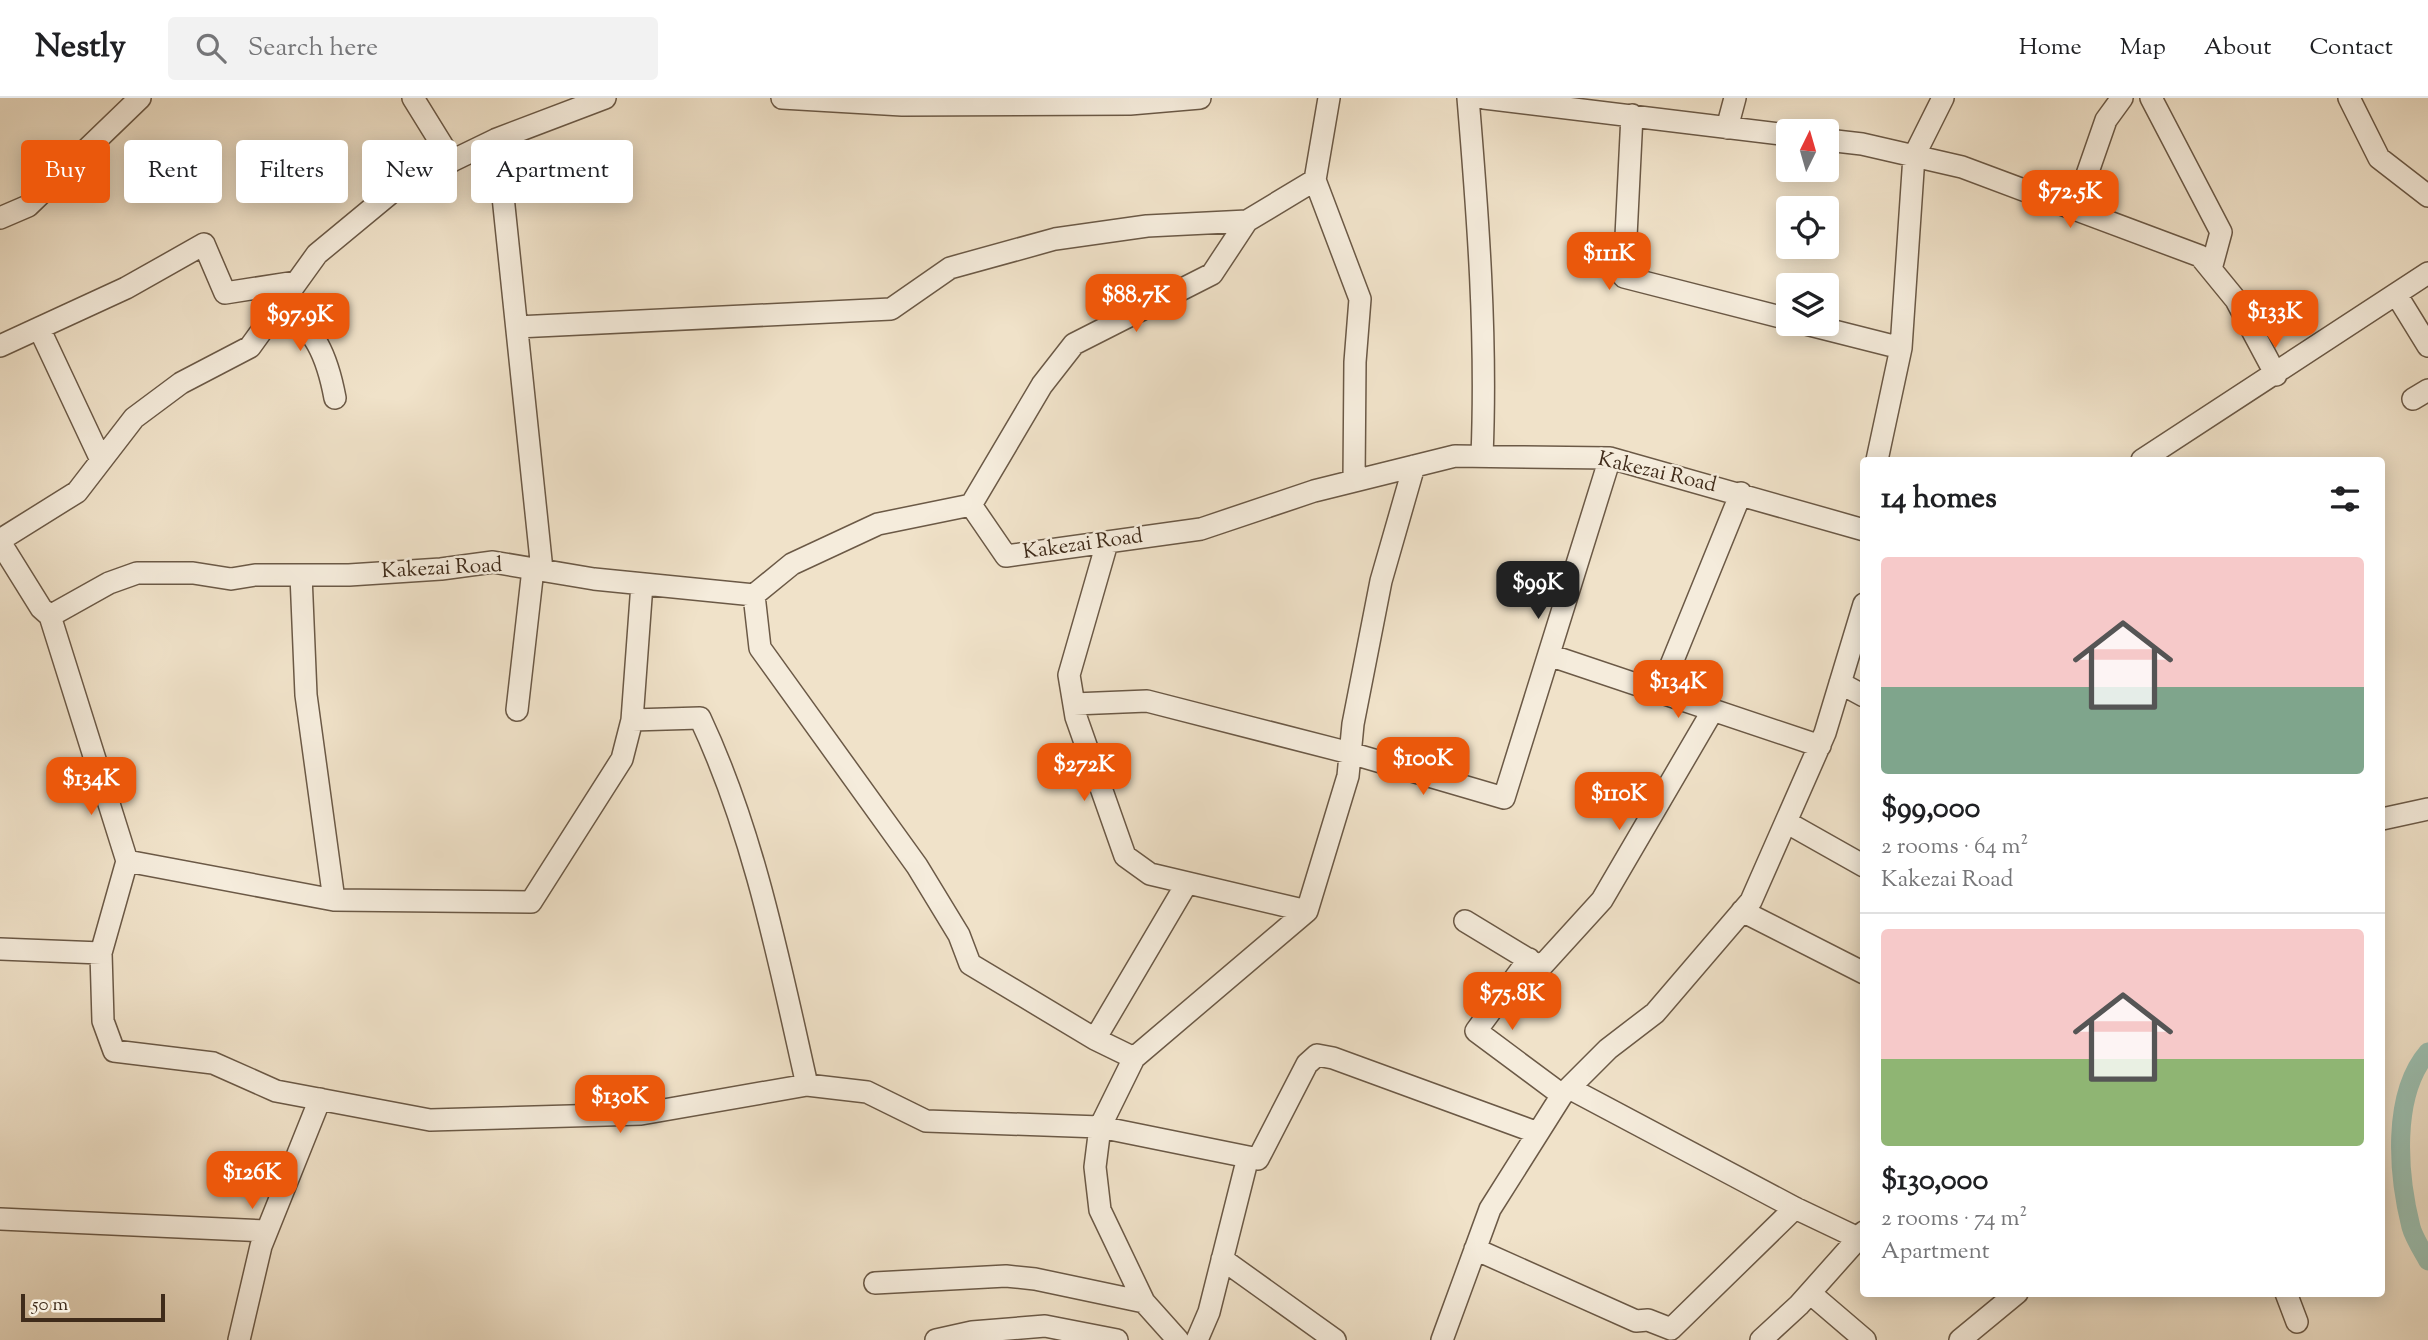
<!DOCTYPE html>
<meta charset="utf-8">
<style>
:root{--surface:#fff;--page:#f2f2f2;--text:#202124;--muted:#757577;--line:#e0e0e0;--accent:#ea580c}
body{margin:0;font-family:"Sorts Mill Goudy",serif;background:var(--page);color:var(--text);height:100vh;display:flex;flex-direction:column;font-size:26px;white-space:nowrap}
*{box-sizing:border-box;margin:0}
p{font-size:23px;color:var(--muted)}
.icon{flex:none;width:38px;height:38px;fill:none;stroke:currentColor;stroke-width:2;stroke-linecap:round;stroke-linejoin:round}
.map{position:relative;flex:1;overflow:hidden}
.sheet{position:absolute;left:1860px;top:359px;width:525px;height:840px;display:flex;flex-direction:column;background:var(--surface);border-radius:7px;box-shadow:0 4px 18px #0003}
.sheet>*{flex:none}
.guide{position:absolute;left:21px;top:42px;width:665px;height:63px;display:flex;gap:14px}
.needle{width:46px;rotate:5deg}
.controls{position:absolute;left:1776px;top:21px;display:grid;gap:14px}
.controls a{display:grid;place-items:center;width:63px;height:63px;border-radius:7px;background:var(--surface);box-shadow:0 4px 18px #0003;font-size:35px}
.scale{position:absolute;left:21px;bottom:18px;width:144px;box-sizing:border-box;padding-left:7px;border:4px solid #3f2b1a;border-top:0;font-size:19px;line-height:24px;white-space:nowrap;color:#3f2b1a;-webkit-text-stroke:5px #f5ecdc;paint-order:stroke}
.price{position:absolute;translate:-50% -60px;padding:0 16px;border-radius:14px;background:var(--accent);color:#fff;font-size:23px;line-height:46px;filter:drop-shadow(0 2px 4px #0008)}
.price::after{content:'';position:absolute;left:50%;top:42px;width:21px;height:16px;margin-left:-10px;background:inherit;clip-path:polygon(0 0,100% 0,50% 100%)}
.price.on{background:#222;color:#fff}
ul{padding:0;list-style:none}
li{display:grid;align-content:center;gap:14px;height:371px;padding:0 21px}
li+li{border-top:2px solid var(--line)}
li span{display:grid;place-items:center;height:217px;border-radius:7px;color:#555}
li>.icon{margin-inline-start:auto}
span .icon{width:126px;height:126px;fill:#fffc;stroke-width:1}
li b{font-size:30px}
h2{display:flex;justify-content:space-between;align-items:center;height:84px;padding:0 21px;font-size:30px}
.chip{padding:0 24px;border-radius:7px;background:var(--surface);box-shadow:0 4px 18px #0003;font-size:24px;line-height:63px}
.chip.on{background:var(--accent);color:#fff}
header{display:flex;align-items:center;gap:42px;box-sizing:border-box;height:98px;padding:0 35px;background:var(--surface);border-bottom:2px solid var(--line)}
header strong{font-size:33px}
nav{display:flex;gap:38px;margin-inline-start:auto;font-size:24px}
.search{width:490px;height:63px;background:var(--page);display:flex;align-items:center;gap:18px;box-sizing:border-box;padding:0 24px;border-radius:7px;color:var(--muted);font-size:26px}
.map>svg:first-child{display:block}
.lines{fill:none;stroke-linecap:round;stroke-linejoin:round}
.canal{stroke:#9bbfb0;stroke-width:19}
.street-casing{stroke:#6b5946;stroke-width:24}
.street{stroke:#f5ecdc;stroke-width:21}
.labels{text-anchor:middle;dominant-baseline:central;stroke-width:5;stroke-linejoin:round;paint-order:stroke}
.street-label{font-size:21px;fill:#3f2b1a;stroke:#f5ecdc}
</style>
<header>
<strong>Nestly</strong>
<div class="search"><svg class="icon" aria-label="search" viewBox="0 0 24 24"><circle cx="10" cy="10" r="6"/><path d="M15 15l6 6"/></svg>Search here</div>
<nav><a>Home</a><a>Map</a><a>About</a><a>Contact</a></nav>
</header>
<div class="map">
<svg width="2428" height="1242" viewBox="0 0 2428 1242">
<rect width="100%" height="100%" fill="#f0e2c9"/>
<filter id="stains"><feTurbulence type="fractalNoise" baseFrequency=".00286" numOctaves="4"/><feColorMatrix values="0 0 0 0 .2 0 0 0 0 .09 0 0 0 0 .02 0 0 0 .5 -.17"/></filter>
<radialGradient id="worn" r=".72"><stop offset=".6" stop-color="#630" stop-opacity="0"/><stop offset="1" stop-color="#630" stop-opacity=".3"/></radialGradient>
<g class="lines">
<!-- canal -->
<path class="canal" d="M 2428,954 C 2391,997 2398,1077 2411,1129 C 2414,1140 2422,1152 2428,1163"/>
<!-- street casing -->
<g class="street-casing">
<path id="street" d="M 413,0 L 452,63
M 782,0 L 902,7 L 1130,6 L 1200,0
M 1329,0 L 1315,82 L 1360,201 L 1355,264 L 1354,383
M 1468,0 C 1478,119 1487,239 1482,358
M 1484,0 L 1788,37
M 2151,0 L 2221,134 L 2211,171
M 2349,0 L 2379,60 L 2428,98
M 1632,17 L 1624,179 L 1788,221
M 1727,30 L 1735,0
M 497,41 L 542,472
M 1827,42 L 1862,46 L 1962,69 L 2200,158 L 2236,202 L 2276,277
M 2075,111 L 2106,22 L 2122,0
M 0,120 L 28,108 L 140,0
M 2396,196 L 2428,248
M 284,202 C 315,238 326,252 335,300
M 1806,226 L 1901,250
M 517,229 L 891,211 L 950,170 L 1055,141 L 1147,128 L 1247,123
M 39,230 L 101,362
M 0,248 L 126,190 L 204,146 L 225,195 L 296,184
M 2413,301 L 2428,292
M 1877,362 L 1901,250 L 1914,58 L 1943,0
M 2142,362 L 2428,175
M 971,407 L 1042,287 L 1074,246 L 1212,176 L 1247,123 L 1315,82
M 0,442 L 77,394 L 134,320 L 181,285 L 250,249 L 317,156 L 398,89 L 497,41 L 605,0
M 0,444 L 41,510 L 50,518 L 127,763 L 101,855 L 0,851
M 1107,445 L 1069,577 L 1076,619 L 1125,758 L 1150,776 L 1307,813
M 301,477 L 306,597 L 334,802
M 754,497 L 760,550 L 917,768 L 959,837 L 970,866 L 1095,941 L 1134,960
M 50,518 L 109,485 L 137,475 L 193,475 L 231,481 L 255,477 L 349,477 L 441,471 L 493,464 L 594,481 L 754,497 L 792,466 L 878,426 L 971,407 L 1006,458 L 1201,431 L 1314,393 L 1455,358 L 1610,360 L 1864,432
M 1549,557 L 1820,648
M 1840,585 L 1864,598
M 1660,594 L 1741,395
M 1074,606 L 1147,603 L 1350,655 L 1504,700 L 1610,360
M 517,612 L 533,471
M 632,622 L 700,620 C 754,735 779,863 807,987
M 2382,721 L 2428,711
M 1786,724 L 1864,768
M 127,763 L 334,802 L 531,804 L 622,661 L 632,622 L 642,486
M 1742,813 L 1864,875
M 1465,823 L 1541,869 L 1602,802 L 1713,612
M 101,855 L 103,923 L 114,953 L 213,965 L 276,993 L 430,1022 L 641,1016 L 807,987 L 867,994 L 926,1023 L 1100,1029 L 1258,1061 L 1307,966 L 1317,957 L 1333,960 L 1538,1035
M 1529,861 L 1476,933 L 1562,997
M 1095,941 L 1187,785
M 1569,990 L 1795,1110 L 1858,1140
M 0,1121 L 267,1133
M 1475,1151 L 1636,1223 L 1648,1222 L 1671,1231 L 1795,1110
M 1222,1161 L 1335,1242
M 875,1185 L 1006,1178 L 1035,1181 L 1144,1204
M 1810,1195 L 1865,1242
M 2286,1195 L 2297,1224
M 239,1242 L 261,1148 L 320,1001
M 936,1242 L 972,1234 L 1045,1228 L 1117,1242
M 1178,1242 L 1144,1204 L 1100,1112 L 1095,1069 L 1100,1029 L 1134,960 L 1307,813 L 1348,678 L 1353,626 L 1381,483 L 1414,368
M 1197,1242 L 1209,1214 L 1248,1059
M 1442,1242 L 1490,1111 L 1562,997 L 1608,951 L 1655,915 L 1751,803 L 1825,635 L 1864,506
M 1761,1242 L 1799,1207 L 1864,1134
M 1960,1242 L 2017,1195"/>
</g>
<!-- street -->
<use href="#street" class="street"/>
</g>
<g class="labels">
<!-- street labels -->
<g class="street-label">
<text transform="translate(1657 375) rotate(13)">Kakezai Road</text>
<text transform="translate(1083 447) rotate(-8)">Kakezai Road</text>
<text transform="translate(442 471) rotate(-3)">Kakezai Road</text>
</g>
</g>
<rect width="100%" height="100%" filter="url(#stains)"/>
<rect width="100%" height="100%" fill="url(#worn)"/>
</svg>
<div class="controls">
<a><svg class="needle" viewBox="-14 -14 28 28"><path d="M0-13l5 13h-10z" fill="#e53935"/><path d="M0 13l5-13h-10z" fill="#757577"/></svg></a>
<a><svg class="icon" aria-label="locate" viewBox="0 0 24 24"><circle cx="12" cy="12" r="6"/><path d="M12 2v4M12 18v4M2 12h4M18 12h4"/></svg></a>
<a><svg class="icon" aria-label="layers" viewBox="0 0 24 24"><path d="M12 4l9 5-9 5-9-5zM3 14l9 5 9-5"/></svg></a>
</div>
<div class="scale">50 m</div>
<b class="price" style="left:2070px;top:132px">$72.5K</b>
<b class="price" style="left:1609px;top:194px">$111K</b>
<b class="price" style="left:1136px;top:236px">$88.7K</b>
<b class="price" style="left:2275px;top:252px">$133K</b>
<b class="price" style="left:300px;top:255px">$97.9K</b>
<b class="price on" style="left:1538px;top:523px">$99K</b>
<b class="price" style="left:1678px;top:622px">$134K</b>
<b class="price" style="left:1423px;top:699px">$100K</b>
<b class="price" style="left:1084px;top:705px">$272K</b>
<b class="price" style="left:91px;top:719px">$134K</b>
<b class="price" style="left:1619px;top:734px">$110K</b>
<b class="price" style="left:1512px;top:934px">$75.8K</b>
<b class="price" style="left:620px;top:1037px">$130K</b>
<b class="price" style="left:252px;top:1113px">$126K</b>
<div class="guide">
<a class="chip on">Buy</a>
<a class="chip">Rent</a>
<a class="chip">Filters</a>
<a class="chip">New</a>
<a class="chip">Apartment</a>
</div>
<section class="sheet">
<h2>14 homes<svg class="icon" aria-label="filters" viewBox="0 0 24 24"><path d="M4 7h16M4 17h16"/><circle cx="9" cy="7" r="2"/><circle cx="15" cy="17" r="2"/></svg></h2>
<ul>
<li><span style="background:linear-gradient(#f6c9c9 60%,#7fa58c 0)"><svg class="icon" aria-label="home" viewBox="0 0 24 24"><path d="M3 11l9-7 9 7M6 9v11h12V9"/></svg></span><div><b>$99,000</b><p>2 rooms · 64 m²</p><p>Kakezai Road</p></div></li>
<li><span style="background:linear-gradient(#f6c9c9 60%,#8fb573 0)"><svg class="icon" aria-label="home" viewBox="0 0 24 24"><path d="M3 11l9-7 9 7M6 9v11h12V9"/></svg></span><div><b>$130,000</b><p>2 rooms · 74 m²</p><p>Apartment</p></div></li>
</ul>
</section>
</div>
